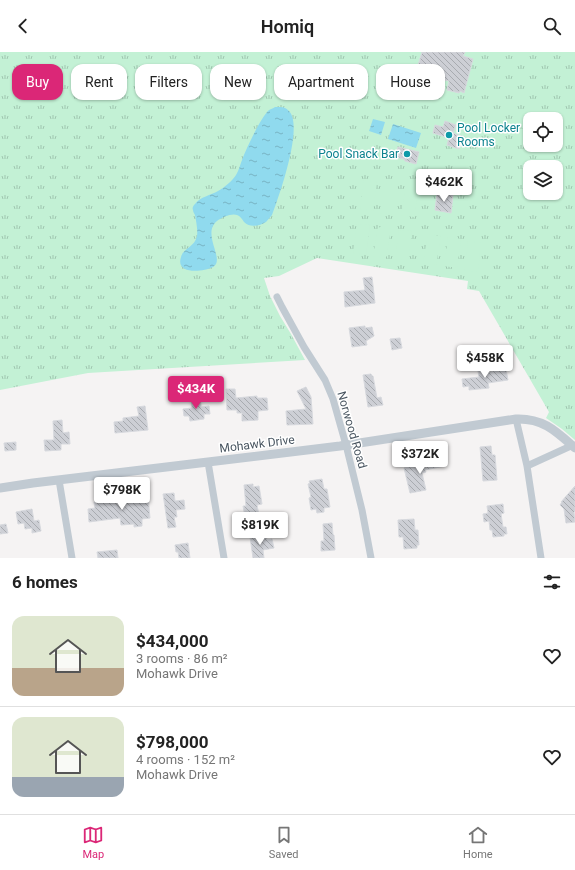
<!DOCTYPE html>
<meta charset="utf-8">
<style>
:root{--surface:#fff;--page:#f2f2f2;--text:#222;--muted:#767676;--line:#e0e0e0;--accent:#db2777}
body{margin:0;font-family:Roboto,sans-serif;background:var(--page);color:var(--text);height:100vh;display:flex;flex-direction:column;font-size:15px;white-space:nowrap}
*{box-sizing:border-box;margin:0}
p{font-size:13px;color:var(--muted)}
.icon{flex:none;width:22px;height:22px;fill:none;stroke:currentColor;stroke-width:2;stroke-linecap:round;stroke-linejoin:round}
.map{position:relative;height:506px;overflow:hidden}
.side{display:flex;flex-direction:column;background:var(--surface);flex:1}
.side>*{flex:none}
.banner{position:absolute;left:12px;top:12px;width:551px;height:36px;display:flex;gap:8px}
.controls{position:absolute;left:523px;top:60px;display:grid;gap:8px}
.controls a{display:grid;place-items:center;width:40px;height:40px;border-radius:8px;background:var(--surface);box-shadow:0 1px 3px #0004;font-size:20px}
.price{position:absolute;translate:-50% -34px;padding:0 9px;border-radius:4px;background:#fff;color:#222;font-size:13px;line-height:26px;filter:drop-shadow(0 1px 2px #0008)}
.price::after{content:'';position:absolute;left:50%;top:24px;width:12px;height:9px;margin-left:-6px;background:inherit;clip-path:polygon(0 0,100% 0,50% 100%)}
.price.active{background:var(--accent);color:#fff}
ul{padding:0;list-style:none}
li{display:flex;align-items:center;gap:12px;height:100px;padding:0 12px}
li+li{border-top:1px solid var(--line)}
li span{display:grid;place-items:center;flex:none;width:112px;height:80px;border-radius:12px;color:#555}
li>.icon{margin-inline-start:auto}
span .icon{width:48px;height:48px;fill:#fffc;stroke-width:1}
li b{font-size:17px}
h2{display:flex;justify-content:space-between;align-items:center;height:48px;padding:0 12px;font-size:17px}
.tag{padding:0 14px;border-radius:12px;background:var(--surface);box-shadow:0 1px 3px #0004;font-size:14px;line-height:36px}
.tag.active{background:var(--accent);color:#fff}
header{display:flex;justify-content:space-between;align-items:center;height:52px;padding:0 12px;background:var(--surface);font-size:18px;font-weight:600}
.menu{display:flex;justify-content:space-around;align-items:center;height:56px;border-top:1px solid var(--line);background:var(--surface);font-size:11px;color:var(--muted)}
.menu a{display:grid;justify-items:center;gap:2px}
.menu .active{color:var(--accent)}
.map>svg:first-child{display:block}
.grass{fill:url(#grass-tufts);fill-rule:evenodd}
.pitch{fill:#c3f1d5}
.water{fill:url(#water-ripples)}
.building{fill:url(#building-back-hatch);stroke:#d7d9de}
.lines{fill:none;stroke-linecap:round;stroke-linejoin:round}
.minor{stroke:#c1cad2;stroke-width:7}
.tertiary{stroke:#c1cad2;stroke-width:9}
.culture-dot{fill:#0f9aa8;stroke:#fff;stroke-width:1.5}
.labels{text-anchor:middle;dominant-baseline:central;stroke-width:3;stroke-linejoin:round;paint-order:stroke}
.culture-label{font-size:12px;fill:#0d838f;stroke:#fff;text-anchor:start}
.street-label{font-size:12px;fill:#4a5661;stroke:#fff}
</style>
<header><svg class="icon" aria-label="back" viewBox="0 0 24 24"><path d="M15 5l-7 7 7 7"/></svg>Homiq<svg class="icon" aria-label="search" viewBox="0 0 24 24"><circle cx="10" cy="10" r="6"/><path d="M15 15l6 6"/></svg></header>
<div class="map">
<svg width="575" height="506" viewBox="0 0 575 506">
<defs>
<pattern id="grass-tufts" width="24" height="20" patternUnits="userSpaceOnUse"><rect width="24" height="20" fill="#c3f1d5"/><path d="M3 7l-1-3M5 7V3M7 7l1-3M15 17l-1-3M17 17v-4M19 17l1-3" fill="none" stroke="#a0c6b0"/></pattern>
<pattern id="water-ripples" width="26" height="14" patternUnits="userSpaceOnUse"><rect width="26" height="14" fill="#90daee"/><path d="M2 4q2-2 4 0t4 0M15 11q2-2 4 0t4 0" fill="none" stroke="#78b4c4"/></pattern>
<pattern id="building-back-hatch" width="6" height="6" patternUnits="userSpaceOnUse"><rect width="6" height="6" fill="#cdcfd5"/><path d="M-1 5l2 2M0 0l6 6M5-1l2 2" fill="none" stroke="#a8abb0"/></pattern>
</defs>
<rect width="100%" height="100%" fill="#f5f3f3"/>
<!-- grass -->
<path class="grass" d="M 0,0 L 575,0 L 575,388 L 562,377 L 546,366 L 549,360 L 479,239 L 467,237 L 468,229 L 317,206 L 279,224 L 264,226 L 270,244 L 280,264 L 291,282 L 305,308 L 88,321 L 0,338 ZM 530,67 L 556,67 L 556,93 L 530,93 ZM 530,115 L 556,115 L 556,141 L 530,141 Z"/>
<!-- pitch -->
<path class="pitch" d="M 364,128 L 377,130 L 373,159 L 360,157 Z
M 385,131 L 398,133 L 393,163 L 380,161 Z
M 406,134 L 419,136 L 414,165 L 401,163 Z
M 357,172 L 370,173 L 366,203 L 353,201 Z
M 378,175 L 391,177 L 386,206 L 373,204 Z
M 399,178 L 412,179 L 408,209 L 395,207 Z
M 428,182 L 441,184 L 436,213 L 423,211 Z
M 448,185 L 461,187 L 457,216 L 444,214 Z
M 468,189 L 481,191 L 478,220 L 464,218 Z"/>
<!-- water -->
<path class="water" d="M 275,55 C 280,55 285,54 289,59 C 304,74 279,144 272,163 C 270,165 268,168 266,170 C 259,174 250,176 244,170 C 242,167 240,164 237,163 C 232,161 222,165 217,169 C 201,182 226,208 213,215 C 203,220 175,223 181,205 C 183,196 195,195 197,184 C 198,178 196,169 195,163 C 194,161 193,160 193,158 C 192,156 193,154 195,152 C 200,145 211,143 218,139 C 225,135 232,129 236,123 C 239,118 240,113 242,108 C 246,97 261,65 269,58 C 271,57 274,56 275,55 Z
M 373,67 L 385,70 L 381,83 L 369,79 Z
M 393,72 L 421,81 L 416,96 L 388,87 Z
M 383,96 L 391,98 L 389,106 L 381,103 Z"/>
<!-- building -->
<path class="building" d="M 422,0 L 465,0 L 463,4 L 473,7 L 464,41 L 460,39 L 459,41 L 447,38 L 449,29 L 436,26 L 431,45 L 422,43 L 427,23 L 416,20 Z
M 445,69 L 456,73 L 453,81 L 463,85 L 459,97 L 447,93 L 449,86 L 433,81 L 435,73 L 443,75 Z
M 398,95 L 419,100 L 416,112 L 405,109 L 404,107 L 395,105 Z
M 437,141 L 453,143 L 451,161 L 435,158 Z
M 372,225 L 375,251 L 345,255 L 344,240 L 365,238 L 363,226 Z
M 365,274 L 365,276 L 372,275 L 374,284 L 366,289 L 367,293 L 352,295 L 349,276 Z
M 400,286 L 402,296 L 392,298 L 390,287 Z
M 506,317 L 508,328 L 488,331 L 489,336 L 469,338 L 469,334 L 463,335 L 462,327 L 479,325 L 478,319 L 485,318 L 485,320 Z
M 371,322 L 372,324 L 373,324 L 377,346 L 381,345 L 383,353 L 368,355 L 363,323 Z
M 306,335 L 311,345 L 313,372 L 287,373 L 286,359 L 306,357 L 297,339 Z
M 226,337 L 235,337 L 236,346 L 257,344 L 257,346 L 267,346 L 268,358 L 258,359 L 258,368 L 242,369 L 242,361 L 237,361 L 237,358 L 227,358 Z
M 200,344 L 201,355 L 209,354 L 210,362 L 204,362 L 204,367 L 190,369 L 189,364 L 184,364 L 183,357 L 192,356 L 191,345 Z
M 145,354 L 148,378 L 115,381 L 114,370 L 123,369 L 123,366 L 139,364 L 137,355 Z
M 62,368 L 63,381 L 69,380 L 70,392 L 61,392 L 61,398 L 45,399 L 44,388 L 54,388 L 53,369 Z
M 16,390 L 16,398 L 5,399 L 4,391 Z
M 491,394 L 492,403 L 495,403 L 497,428 L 483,429 L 480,395 Z
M 443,407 L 445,414 L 425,418 L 426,420 L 422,421 L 426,438 L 410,441 L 404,416 Z
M 322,427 L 324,437 L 327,437 L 330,455 L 324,456 L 324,460 L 317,461 L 316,457 L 311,458 L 309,446 L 311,445 L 308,432 L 310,431 L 309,429 Z
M 253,432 L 253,435 L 259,434 L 262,452 L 257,453 L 259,463 L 245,465 L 243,454 L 246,454 L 244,433 Z
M 575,434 L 575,459 L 574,460 L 575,470 L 566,471 L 564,457 L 560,453 L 562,450 L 561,450 Z
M 174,441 L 175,449 L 184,448 L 185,457 L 176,458 L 177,465 L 174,465 L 176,475 L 168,476 L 163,442 Z
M 148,443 L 150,466 L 142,467 L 142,474 L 134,475 L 134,472 L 121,473 L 120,466 L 89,470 L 88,457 L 95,456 L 94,450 L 139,446 L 138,444 Z
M 503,452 L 504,461 L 501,462 L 503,475 L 506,475 L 507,482 L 504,482 L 504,484 L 493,485 L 492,478 L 490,478 L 489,469 L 484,470 L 483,462 L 488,461 L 487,454 Z
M 32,457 L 34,469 L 39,468 L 41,479 L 32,481 L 32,476 L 25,477 L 24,471 L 18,472 L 16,460 Z
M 414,467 L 415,478 L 418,478 L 419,493 L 417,493 L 417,496 L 404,497 L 403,485 L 399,485 L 398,468 Z
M 332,471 L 333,483 L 334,483 L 335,498 L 321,499 L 321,489 L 324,489 L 323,472 Z
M 6,472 L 8,481 L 0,482 L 0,473 Z
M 266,483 L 267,488 L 272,487 L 274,496 L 263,498 L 264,506 L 253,506 L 250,485 Z
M 188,491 L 190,506 L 179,506 L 178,500 L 176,500 L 175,493 Z
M 117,498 L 118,506 L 98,506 L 97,500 Z"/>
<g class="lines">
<!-- minor -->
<path class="minor" d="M 277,245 L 282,255 L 304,295 L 325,328 L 333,347 L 346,393 L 362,458 L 371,506
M 516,367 L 527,414 L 541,506
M 208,410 L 224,506
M 527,414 L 573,393
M 59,428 L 72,506"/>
<!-- tertiary -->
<path class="tertiary" d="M 0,436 L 33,431 L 208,410 L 340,394 L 516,367 C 543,366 556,379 575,396"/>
</g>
<!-- markers -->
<g class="culture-dot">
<circle cx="449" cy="83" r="4"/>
<circle cx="407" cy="102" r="4"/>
</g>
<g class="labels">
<!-- culture labels -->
<g class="culture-label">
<text x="457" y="76">Pool Locker<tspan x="457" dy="14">Rooms</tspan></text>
<text x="399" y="102" text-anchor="end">Pool Snack Bar</text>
</g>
<!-- street labels -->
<g class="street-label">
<text transform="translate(352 378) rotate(74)">Norwood Road</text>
<text transform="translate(257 392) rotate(-7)">Mohawk Drive</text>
</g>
</g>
</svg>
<div class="controls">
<a><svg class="icon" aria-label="locate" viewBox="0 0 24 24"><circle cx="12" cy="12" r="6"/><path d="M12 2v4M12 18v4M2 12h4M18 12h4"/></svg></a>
<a><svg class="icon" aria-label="layers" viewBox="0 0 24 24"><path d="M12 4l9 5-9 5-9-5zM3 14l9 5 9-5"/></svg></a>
</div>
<b class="price" style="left:444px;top:151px">$462K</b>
<b class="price" style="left:485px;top:327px">$458K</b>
<b class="price active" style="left:196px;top:358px">$434K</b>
<b class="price" style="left:420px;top:423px">$372K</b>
<b class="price" style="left:122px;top:459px">$798K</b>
<b class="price" style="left:260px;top:494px">$819K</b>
<div class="banner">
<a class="tag active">Buy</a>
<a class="tag">Rent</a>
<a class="tag">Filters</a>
<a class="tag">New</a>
<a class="tag">Apartment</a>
<a class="tag">House</a>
</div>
</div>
<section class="side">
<h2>6 homes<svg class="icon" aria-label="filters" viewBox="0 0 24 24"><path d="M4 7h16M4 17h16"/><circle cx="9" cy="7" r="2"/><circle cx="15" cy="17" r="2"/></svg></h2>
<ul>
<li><span style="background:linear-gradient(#dfe7d0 65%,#b9a48a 0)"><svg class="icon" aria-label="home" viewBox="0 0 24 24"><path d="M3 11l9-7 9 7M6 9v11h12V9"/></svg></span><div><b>$434,000</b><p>3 rooms · 86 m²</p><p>Mohawk Drive</p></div><svg class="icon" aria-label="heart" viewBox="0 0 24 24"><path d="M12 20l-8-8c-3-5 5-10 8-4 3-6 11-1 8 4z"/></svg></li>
<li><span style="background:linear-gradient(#dfe7d0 75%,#9aa5b1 0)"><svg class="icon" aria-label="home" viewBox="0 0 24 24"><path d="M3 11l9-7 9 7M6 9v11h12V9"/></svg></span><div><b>$798,000</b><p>4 rooms · 152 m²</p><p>Mohawk Drive</p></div><svg class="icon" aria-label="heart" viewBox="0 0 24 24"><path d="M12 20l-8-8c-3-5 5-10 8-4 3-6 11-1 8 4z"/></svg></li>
</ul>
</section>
<nav class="menu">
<a class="active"><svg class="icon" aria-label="map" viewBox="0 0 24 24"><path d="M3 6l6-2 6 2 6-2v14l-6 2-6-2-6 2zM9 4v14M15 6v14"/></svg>Map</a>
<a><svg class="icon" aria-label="saved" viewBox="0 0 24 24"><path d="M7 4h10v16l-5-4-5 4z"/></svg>Saved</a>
<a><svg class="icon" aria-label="home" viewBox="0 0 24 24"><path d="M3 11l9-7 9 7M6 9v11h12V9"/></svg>Home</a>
</nav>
